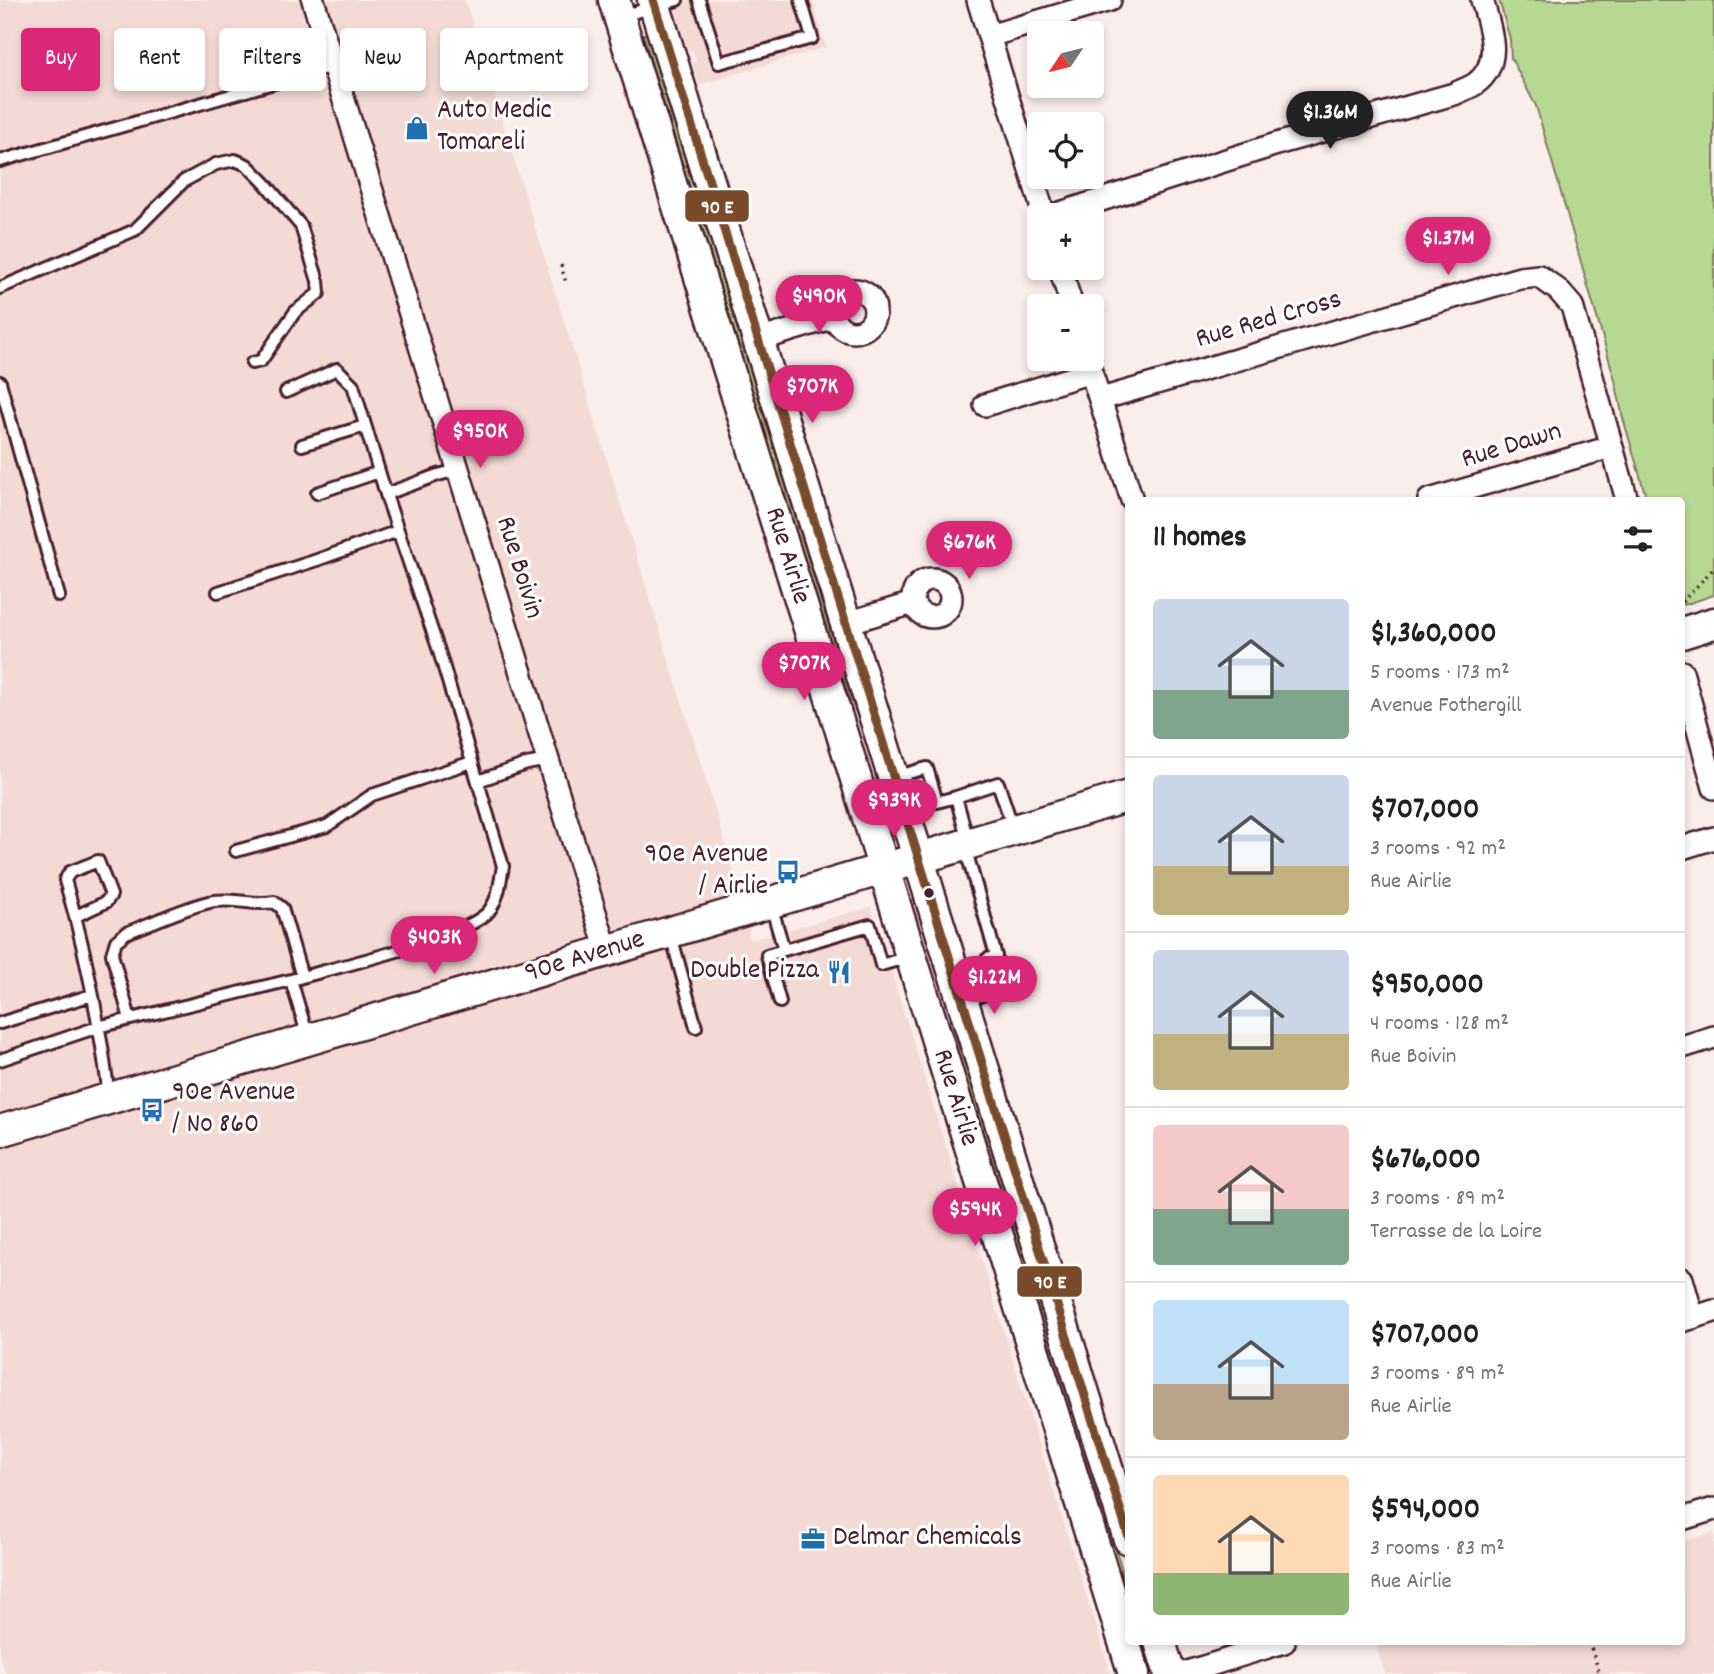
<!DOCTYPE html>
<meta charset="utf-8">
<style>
:root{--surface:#fff;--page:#f2f2f2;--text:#202124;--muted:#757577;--line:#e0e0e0;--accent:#db2777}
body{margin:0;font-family:Dekko,sans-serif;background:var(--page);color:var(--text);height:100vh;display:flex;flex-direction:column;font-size:26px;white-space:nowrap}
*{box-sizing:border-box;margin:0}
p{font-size:23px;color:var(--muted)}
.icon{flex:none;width:38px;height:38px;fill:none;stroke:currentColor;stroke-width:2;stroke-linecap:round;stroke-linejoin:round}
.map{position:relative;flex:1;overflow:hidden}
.side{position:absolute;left:1125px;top:497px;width:560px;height:1148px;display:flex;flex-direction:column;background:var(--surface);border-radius:7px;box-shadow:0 4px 10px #0003}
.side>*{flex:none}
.top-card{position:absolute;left:21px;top:28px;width:665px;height:63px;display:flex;gap:14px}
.needle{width:46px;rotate:235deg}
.tools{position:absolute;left:1027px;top:21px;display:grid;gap:14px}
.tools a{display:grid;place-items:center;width:77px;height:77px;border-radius:7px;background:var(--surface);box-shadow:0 4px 10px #0003;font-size:35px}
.price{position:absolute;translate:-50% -60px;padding:0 16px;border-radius:24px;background:var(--accent);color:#fff;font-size:23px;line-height:46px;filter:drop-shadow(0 2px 4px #0008)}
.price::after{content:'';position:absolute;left:50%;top:42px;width:21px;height:16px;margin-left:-10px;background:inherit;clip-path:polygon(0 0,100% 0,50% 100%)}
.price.on{background:#222;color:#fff}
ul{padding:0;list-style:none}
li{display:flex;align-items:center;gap:21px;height:175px;padding:0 28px}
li+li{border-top:2px solid var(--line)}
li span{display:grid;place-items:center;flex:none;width:196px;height:140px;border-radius:7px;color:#555}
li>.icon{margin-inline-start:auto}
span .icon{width:84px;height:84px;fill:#fffc;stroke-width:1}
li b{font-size:30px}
h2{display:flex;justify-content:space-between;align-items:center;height:84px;padding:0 28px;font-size:30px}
.chip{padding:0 24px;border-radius:7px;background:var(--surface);box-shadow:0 4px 10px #0003;font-size:24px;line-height:63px}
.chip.on{background:var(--accent);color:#fff}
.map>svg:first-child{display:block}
.built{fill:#f4dad5}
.green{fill:#b6d892;stroke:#807c5e;stroke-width:2}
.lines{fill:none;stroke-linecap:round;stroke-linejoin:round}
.lane-casing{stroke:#4a1f2b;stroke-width:16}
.street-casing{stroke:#4a1f2b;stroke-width:26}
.secondary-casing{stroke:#4a1f2b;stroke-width:35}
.path{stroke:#4a1f2b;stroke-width:3.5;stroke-dasharray:2 5;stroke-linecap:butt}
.lane{stroke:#fff;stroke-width:10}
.street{stroke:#fff;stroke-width:21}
.secondary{stroke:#fff;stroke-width:30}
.bus-1-casing{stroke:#fff;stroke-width:14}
.bus-1{stroke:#7a4b2a;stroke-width:9}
.bus-dot{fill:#4a1f2b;stroke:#fff;stroke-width:2.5}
.labels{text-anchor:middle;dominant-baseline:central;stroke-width:6;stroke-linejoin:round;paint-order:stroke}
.poi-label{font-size:28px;fill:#4a1f2b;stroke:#fff;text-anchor:start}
.street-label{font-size:28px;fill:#4a1f2b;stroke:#fff}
.line-badge{stroke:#fff;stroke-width:2.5}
.badge-label{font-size:19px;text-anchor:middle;font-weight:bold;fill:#fff}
</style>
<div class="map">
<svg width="1714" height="1674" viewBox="0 0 1714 1674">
<rect width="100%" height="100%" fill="#faeeec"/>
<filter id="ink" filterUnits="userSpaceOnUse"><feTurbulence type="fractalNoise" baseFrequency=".0143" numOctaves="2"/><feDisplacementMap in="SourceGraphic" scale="14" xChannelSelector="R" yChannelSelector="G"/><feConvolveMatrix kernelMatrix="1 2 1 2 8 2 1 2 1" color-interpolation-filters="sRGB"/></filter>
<g filter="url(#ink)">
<!-- built -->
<path class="built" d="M 0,0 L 465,0 L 746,910 L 750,940 L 871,907 L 1111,1674 L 6,1674 L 0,1660 Z
M 672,0 L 812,0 L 826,47 L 699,85 L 692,62 L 696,61 L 693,50 L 688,51 Z
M 1714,1532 L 1714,1674 L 1385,1674 L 1375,1642 L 1682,1642 L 1682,1542 Z"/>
<!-- green -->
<path class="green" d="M 1499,0 L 1714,0 L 1714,595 L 1684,605 L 1682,604 L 1682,500 L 1647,500 L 1623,418 L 1615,380 L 1536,106 L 1511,58 L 1510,39 Z
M 643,34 L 647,34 L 835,647 L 864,725 L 861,726 L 832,650 Z
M 941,1002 L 971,1077 L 1129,1593 L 1129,1605 Z"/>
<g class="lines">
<!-- lane casing -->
<g class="lane-casing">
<path id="lane" d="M 699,0 L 719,63 L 812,38 L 801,0
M 622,16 L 677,0
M 0,161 L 333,66
M 0,288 L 135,230 L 184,181 L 216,164 L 235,160 L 247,165 L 264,182 L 301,226 L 318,281 L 319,293 L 295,312 L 261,361 L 252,363
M 0,382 L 59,596
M 286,392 L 337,369 L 353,385 L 388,501 L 439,651 L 503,866 C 500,882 499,898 489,911 C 469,937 329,969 291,980
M 302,445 L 365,426
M 317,493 L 379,472
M 386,494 L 438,475 L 458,470
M 218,592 L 317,560 L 398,531
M 894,777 L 927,768 L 937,802 L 956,797 L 968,841
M 478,781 L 527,764 L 548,760
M 956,797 L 998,783 L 1013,828
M 236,851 L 327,826 L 372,795 L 472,762
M 771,905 L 784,950 L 767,955 L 780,1002
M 76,916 L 106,902 L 111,895 L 98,861 L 70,872 L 65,880 C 85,948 100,1025 109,1096
M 671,935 L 696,1027
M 784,950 L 870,925 L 881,965 L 908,957
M 963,1001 L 996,991 L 987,959 L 996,956 L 965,847
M 130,1019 L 112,954 L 116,941 L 126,933 C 150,924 190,905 214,901 C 236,898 254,906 274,902 L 282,908 L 302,977
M 0,1023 L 92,995
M 0,1060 L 98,1027 L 291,980 L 308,1037"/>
</g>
<!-- street casing -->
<g class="street-casing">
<path id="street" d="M 313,0 L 607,951
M 978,0 L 1044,215
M 989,36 L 1110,0
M 1054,215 L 1280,143 L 1454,94 C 1460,91 1469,88 1475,84 C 1504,63 1490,28 1482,0
M 1060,268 L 1072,306
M833 311a21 21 0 1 1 42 0a21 21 0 1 1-42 0Z
M 759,340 L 834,317
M 1087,359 L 1132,500
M 1101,399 L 1520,278 L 1539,276 L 1558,290 L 1572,306 L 1627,500
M 985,405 L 1091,372
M 1429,500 L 1611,447
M913 598a19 19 0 1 1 38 0a19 19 0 1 1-38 0Z
M 847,623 L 913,603
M 1682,672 L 1714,788
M 1682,848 L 1714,838
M 1682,1047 L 1714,1037
M 1682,1279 L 1693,1318
M 1682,1321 L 1714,1311
M 1682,1519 L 1714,1509
M 1181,1674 L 1284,1642"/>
</g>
<!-- secondary casing -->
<g class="secondary-casing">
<path id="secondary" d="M 614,0 L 1134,1674
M 653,0 L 1129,1539
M 1682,633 L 1714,623
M 0,1131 L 1129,796
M 1160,1642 L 1170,1674"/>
</g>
<!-- path -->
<path class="path" d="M 561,265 L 566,283
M 1682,602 L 1714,568
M 1589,1642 L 1600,1674"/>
<!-- lane -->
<use href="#lane" class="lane"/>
<!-- street -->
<use href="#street" class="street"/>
<!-- secondary -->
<use href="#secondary" class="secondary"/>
<!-- bus-1 casing -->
<g class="bus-1-casing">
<path id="bus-1" d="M 653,0 L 1129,1538"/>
</g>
<!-- bus-1 -->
<use href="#bus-1" class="bus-1"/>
</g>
</g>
<!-- icons -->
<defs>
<g id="shop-bare" transform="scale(1.89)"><path d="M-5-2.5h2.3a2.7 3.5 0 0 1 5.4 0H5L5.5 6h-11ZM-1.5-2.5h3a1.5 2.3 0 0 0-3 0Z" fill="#1f6fb2" stroke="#fff" stroke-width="2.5" paint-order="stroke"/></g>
<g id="bus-bare" transform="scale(1.89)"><path d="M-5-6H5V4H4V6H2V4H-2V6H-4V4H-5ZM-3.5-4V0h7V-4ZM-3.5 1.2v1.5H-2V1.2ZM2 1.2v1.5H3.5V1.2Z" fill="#1f6fb2" stroke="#fff" stroke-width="2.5" paint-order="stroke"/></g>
<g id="restaurant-bare" transform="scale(1.89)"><path d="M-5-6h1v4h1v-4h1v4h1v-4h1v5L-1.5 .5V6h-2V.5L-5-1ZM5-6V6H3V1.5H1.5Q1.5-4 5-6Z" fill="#1f6fb2" stroke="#fff" stroke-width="2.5" paint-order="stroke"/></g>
<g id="office-bare" transform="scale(1.89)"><path d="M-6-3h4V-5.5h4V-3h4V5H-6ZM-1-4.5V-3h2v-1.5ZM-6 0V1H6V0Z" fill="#1f6fb2" stroke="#fff" stroke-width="2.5" paint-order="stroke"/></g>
</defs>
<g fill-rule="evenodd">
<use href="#shop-bare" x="417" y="128"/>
<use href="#bus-bare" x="788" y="872"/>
<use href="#restaurant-bare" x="839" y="972"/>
<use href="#bus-bare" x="152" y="1110"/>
<use href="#office-bare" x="813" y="1539"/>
</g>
<!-- markers -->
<circle class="bus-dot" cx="929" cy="893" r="6"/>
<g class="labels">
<!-- poi labels -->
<g class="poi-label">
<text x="437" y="112">Auto Medic<tspan x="437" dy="32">Tomareli</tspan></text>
<text x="768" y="856" text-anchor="end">90e Avenue<tspan x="768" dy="32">/ Airlie</tspan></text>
<text x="819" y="972" text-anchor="end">Double Pizza</text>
<text x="172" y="1094">90e Avenue<tspan x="172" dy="32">/ No 860</tspan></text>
<text x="833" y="1539">Delmar Chemicals</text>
</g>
<!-- street labels -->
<g class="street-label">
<text transform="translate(1269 321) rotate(-16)">Rue Red Cross</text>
<text transform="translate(1512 447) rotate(-17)">Rue Dawn</text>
<text transform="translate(786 556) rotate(73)">Rue Airlie</text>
<text transform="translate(518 568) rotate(73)">Rue Boivin</text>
<text transform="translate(585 958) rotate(-17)">90e Avenue</text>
<text transform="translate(954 1098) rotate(73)">Rue Airlie</text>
</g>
</g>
<g class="line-badge">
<rect x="684" y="189" width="66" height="34" rx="7" fill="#7a4b2a"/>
<rect x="1016" y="1265" width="67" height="33" rx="7" fill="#7a4b2a"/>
</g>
<g class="badge-label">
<text x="717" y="213">90 E</text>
<text x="1050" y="1288">90 E</text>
</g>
</svg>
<div class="tools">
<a><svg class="needle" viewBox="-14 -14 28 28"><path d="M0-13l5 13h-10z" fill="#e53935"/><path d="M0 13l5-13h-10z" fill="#757577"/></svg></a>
<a><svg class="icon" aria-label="locate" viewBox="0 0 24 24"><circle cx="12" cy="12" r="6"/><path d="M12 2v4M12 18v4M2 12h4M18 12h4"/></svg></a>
<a>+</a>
<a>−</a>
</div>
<b class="price on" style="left:1330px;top:151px">$1.36M</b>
<b class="price" style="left:1448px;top:277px">$1.37M</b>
<b class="price" style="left:819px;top:335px">$490K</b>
<b class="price" style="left:812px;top:425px">$707K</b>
<b class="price" style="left:480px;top:470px">$950K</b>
<b class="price" style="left:969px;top:581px">$676K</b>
<b class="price" style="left:804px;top:702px">$707K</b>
<b class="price" style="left:894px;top:839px">$939K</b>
<b class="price" style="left:434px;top:976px">$403K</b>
<b class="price" style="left:994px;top:1016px">$1.22M</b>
<b class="price" style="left:975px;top:1248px">$594K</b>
<div class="top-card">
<a class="chip on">Buy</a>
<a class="chip">Rent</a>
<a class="chip">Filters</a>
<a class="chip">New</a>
<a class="chip">Apartment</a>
</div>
<section class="side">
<h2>11 homes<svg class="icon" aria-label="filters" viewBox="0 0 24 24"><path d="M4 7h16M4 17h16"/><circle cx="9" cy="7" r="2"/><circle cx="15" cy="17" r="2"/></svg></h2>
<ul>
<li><span style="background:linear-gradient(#c9d6e8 65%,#7fa58c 0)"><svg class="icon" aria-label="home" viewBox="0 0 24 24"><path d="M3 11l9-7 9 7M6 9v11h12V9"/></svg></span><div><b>$1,360,000</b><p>5 rooms · 173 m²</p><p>Avenue Fothergill</p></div></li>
<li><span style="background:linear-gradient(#c9d6e8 65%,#c2b280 0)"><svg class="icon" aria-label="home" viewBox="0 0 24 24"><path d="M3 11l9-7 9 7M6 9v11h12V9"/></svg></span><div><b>$707,000</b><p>3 rooms · 92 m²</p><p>Rue Airlie</p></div></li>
<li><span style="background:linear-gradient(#c9d6e8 60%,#c2b280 0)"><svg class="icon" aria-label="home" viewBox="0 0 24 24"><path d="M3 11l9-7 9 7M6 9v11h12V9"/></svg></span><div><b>$950,000</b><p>4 rooms · 128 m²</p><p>Rue Boivin</p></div></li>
<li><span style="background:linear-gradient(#f6c9c9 60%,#7fa58c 0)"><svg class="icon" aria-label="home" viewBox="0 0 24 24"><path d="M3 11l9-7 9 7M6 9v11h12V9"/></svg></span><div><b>$676,000</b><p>3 rooms · 89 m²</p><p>Terrasse de la Loire</p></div></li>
<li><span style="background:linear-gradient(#bfe0f5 60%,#b9a48a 0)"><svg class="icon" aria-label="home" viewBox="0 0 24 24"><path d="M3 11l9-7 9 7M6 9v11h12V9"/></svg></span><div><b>$707,000</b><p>3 rooms · 89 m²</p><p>Rue Airlie</p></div></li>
<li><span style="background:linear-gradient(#ffd9b3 70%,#8fb573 0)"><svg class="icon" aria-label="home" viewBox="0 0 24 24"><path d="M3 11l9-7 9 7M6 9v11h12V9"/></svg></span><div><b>$594,000</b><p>3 rooms · 83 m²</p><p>Rue Airlie</p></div></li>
</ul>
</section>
</div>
